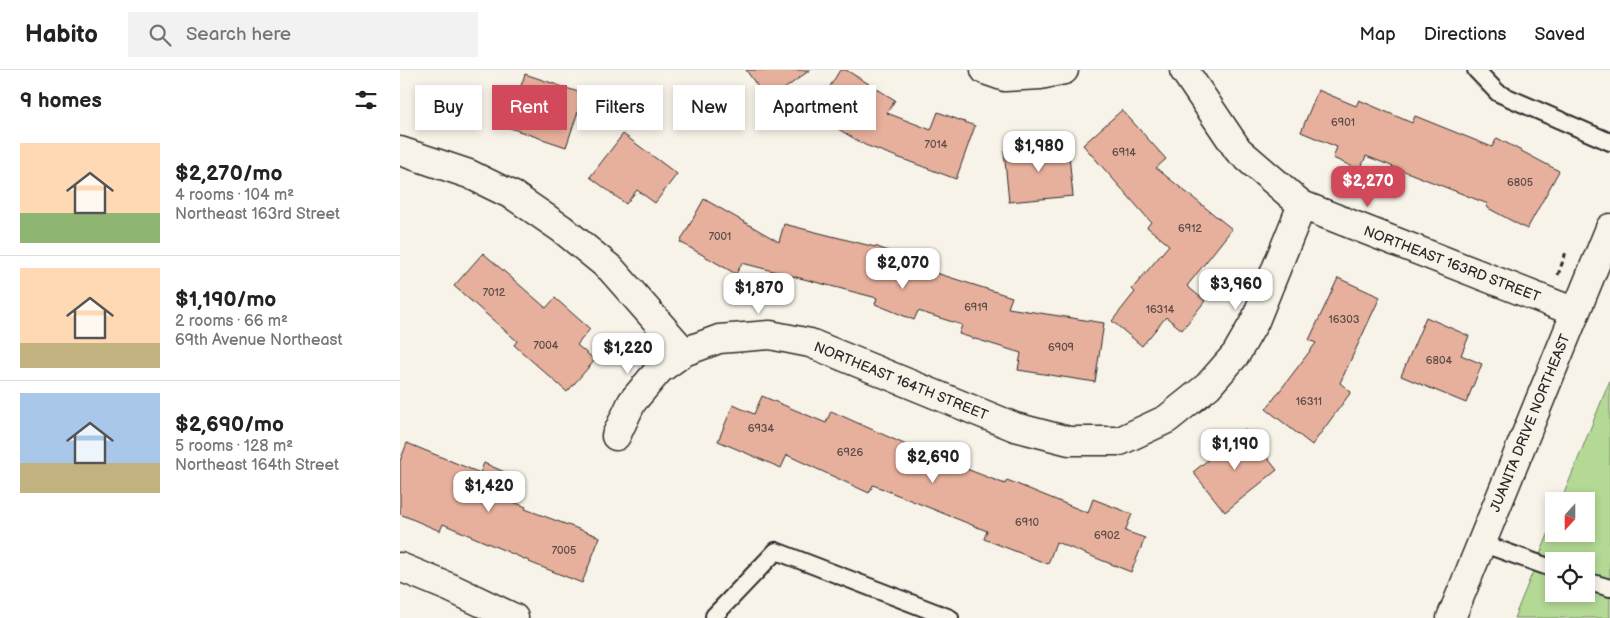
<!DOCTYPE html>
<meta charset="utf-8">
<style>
:root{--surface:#fff;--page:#f2f2f2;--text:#222;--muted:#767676;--line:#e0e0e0;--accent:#d1495b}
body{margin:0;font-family:"Balsamiq Sans",sans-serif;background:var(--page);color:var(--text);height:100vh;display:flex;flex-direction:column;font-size:19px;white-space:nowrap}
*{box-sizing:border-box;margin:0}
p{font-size:16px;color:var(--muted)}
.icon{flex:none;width:28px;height:28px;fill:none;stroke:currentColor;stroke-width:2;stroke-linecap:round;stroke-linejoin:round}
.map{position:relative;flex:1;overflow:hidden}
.side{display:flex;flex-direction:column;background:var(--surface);width:400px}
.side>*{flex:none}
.guide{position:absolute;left:15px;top:15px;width:475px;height:45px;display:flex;gap:10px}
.needle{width:32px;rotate:201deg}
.buttons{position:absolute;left:1145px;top:422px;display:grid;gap:10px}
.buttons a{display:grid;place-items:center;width:50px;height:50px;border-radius:0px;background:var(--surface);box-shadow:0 2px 8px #0003;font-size:25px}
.price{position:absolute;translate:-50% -42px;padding:0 11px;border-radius:10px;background:#fff;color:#222;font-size:16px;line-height:32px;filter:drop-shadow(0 1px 2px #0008)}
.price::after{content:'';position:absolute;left:50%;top:30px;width:15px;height:11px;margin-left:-8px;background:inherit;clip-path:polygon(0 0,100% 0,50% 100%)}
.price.current{background:var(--accent);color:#fff}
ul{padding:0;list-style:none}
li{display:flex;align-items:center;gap:15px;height:125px;padding:0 20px}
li+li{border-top:1px solid var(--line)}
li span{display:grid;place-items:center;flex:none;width:140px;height:100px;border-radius:0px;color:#555}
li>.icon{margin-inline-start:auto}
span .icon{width:60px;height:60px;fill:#fffc;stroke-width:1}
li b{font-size:21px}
h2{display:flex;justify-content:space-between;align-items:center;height:60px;padding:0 20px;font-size:21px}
.pill{padding:0 18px;border-radius:0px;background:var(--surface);box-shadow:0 2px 8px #0003;font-size:18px;line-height:45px}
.pill.current{background:var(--accent);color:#fff}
header{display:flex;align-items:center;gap:30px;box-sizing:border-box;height:70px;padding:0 25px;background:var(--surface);border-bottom:1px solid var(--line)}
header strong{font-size:24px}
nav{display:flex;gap:28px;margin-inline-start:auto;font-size:18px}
.search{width:350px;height:45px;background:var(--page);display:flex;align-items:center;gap:12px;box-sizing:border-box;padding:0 18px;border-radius:0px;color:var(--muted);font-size:19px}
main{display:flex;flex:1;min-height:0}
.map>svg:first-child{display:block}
.green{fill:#b3d994;stroke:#6f8260;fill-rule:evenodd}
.building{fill:#e7b09c;stroke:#2b2b2b}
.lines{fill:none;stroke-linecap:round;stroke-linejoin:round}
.lane-casing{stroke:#2b2b2b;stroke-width:20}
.street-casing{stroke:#2b2b2b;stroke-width:31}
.secondary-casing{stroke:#2b2b2b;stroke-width:31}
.path{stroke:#2b2b2b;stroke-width:3;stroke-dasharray:5 4;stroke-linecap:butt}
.lane{stroke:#f7f3e8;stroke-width:16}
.street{stroke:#f7f3e8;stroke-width:28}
.secondary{stroke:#f7f3e8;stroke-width:28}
.labels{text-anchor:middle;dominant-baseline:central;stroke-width:4.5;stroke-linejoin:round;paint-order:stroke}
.number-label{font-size:11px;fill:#5a4c47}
.street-label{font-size:14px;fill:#2b2b2b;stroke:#f7f3e8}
</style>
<header>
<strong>Habito</strong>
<div class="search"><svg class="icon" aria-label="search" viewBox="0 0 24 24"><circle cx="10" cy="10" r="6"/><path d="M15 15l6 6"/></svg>Search here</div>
<nav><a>Map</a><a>Directions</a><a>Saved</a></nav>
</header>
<main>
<section class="side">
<h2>9 homes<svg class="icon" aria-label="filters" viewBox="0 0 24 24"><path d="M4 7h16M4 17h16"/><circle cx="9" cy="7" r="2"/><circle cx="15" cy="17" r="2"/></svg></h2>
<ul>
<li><span style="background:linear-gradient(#ffd9b3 70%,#8fb573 0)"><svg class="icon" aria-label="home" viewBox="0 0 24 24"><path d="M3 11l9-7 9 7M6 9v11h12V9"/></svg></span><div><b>$2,270/mo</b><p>4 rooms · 104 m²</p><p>Northeast 163rd Street</p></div></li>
<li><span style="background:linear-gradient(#ffd9b3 75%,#c2b280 0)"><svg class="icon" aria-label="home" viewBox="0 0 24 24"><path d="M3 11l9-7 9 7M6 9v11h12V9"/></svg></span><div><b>$1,190/mo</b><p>2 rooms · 66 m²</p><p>69th Avenue Northeast</p></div></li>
<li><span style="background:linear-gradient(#a9c7e8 70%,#c2b280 0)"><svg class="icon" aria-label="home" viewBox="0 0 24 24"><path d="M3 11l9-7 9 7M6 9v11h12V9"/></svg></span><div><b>$2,690/mo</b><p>5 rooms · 128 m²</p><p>Northeast 164th Street</p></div></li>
</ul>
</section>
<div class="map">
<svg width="1210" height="548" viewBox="0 0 1210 548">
<rect width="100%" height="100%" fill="#f7f3e8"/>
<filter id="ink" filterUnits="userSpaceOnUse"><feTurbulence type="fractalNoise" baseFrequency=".02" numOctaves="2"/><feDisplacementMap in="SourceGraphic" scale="10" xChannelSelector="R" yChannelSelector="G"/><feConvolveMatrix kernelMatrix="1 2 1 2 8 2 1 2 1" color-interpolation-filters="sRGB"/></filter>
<g filter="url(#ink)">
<!-- green -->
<path class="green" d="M 1210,310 L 1210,548 L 1114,548 L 1154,450 L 1154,464 L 1186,464 L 1186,431 L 1161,431 ZM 1154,491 L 1186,491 L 1186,524 L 1154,524 Z"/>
<!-- building -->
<path class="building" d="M 346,0 L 410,0 L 368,31 Z
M 440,0 L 446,0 L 495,30 L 487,43 L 531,60 L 538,42 L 575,56 L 556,109 L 465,75 L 413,44 Z
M 125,4 L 184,24 L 166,77 L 107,57 Z
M 918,20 L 956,36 L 959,30 L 1012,53 L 1015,46 L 1092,77 L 1097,68 L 1159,101 L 1127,159 L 1086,137 L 1088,134 L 966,86 L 960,100 L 933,88 L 937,77 L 901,62 Z
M 722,40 L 766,89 L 756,98 L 832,159 L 787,216 L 805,231 L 782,260 L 766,247 L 742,276 L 712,251 L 735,222 L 732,219 L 769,175 L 747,157 L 751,152 L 683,75 Z
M 223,64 L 277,104 L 255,133 L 237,120 L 226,134 L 190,107 Z
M 668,75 L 673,126 L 609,132 L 604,81 Z
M 304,129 L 379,172 L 384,154 L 475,177 L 475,176 L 534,199 L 533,202 L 612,227 L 608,238 L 704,253 L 695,312 L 618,300 L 621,283 L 559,264 L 562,255 L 518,241 L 514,250 L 475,234 L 477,228 L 342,193 L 336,204 L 280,172 Z
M 83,183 L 146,238 L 155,228 L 190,259 L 177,275 L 195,290 L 167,322 L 114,275 L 117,271 L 54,216 Z
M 938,208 L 980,227 L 940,313 L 951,322 L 912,375 L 866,339 L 916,273 L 909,270 Z
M 1026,247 L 1069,266 L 1061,285 L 1082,294 L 1066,333 L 1001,306 Z
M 362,326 L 426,353 L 431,341 L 513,378 L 605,414 L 607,410 L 688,443 L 693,429 L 732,444 L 725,461 L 745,468 L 731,502 L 656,472 L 648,494 L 584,469 L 587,461 L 473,415 L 469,423 L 387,385 L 381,398 L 318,371 L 333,335 L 354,344 Z
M 845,360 L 877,400 L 825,442 L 793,402 Z
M 7,373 L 80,403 L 84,393 L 118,408 L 109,430 L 126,437 L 125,439 L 200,467 L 182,513 L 129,492 L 129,491 L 43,454 L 40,461 L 0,444 L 0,391 Z"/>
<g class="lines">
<!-- lane casing -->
<g class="lane-casing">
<path id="lane" d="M 1076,0 L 1098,23 L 1210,72
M 1081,473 L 1154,499
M 1186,511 L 1210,518
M 314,546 L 376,481 L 550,548"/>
</g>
<!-- street casing -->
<g class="street-casing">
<path id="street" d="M 585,0 L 605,7 L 640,5 L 664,0
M 784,0 L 838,80 L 902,135 L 1175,242
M 0,81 L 69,104 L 114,126 L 162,159 L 211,199 L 284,282 L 319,269 L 370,265 L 410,273 L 615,357 L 669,371 L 720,371 L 767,349 L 808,316 L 836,284 L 855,251 L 902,135
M 216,366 L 232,332 L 259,300 L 284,282
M 0,497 L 51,518 L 114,548"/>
</g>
<!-- secondary casing -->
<g class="secondary-casing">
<path id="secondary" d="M 1051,548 L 1210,158"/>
</g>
<!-- path -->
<path class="path" d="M 1158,205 L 1166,182"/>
<!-- lane -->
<use href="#lane" class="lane"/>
<!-- street -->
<use href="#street" class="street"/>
<!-- secondary -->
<use href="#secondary" class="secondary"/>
</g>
</g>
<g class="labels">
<!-- number labels -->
<g class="number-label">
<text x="943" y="52">6901</text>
<text x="536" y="74">7014</text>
<text x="724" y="82">6914</text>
<text x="1120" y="112">6805</text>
<text x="790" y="158">6912</text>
<text x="320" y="166">7001</text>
<text x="94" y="222">7012</text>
<text x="576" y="237">6919</text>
<text x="760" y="239">16314</text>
<text x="944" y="249">16303</text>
<text x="146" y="275">7004</text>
<text x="661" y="277">6909</text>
<text x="1039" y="290">6804</text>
<text x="909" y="331">16311</text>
<text x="361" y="358">6934</text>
<text x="450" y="382">6926</text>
<text x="627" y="452">6910</text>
<text x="707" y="465">6902</text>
<text x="164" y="480">7005</text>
</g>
<!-- street labels -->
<g class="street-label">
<text transform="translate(1052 194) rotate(21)">NORTHEAST 163RD STREET</text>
<text transform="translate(501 311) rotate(22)">NORTHEAST 164TH STREET</text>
<text transform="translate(1130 353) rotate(-68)">JUANITA DRIVE NORTHEAST</text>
</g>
</g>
</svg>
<div class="buttons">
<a><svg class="needle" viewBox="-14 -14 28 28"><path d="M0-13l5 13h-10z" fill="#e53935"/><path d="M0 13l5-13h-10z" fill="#767676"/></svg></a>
<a><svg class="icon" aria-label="locate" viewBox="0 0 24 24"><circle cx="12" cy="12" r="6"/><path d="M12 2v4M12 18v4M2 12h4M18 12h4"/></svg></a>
</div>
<b class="price" style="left:639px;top:103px">$1,980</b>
<b class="price current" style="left:968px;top:138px">$2,270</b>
<b class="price" style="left:503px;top:220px">$2,070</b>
<b class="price" style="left:836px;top:241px">$3,960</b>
<b class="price" style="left:359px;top:245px">$1,870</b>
<b class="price" style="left:228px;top:305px">$1,220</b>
<b class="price" style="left:835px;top:401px">$1,190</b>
<b class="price" style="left:533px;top:414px">$2,690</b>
<b class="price" style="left:89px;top:443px">$1,420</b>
<div class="guide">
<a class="pill">Buy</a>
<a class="pill current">Rent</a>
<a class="pill">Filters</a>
<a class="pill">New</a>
<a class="pill">Apartment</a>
</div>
</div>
</main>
